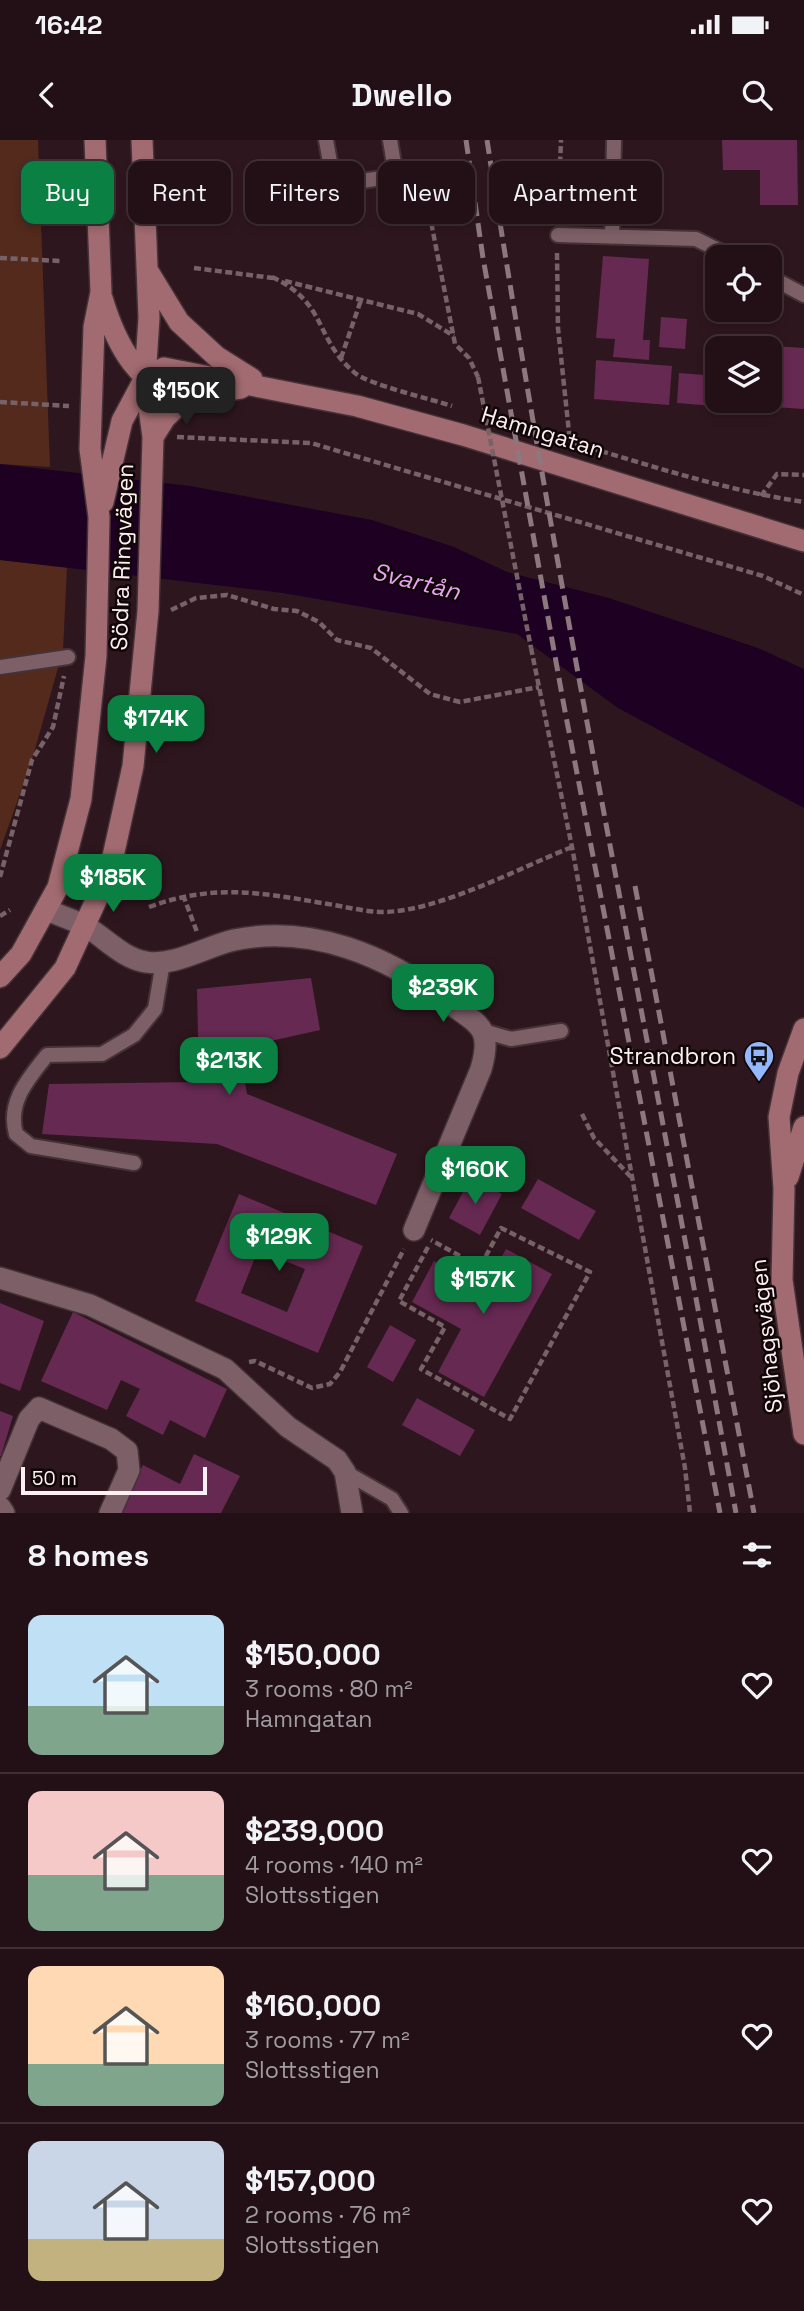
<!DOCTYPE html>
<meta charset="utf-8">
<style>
:root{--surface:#221016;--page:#2e1e23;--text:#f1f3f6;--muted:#a29da1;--line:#3f3035;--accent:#0b8043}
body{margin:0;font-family:"Space Grotesk",sans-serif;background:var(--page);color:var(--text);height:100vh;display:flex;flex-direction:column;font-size:26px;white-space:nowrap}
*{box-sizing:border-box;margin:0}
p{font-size:23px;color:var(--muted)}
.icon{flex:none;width:38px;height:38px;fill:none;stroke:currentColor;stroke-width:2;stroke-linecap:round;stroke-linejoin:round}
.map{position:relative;height:1373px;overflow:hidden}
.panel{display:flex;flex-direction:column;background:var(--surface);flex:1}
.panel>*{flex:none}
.top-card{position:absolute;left:21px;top:21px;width:763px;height:63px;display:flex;gap:14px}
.controls{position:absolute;left:705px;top:105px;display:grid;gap:14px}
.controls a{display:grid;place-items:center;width:77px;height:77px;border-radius:14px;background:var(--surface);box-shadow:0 4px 10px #0003,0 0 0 2px var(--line);font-size:35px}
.scale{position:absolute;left:21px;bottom:18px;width:186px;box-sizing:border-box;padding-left:7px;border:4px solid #feeff2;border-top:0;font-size:19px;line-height:24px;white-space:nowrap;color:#feeff2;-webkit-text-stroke:5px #100608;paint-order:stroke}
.price{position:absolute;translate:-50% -60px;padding:0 16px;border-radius:14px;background:var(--accent);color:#fff;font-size:23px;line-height:46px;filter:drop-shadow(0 2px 4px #0008)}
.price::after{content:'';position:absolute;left:50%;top:42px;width:21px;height:16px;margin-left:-10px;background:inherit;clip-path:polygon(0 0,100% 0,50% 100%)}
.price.current{background:#222;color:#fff}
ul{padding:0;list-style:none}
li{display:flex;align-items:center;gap:21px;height:175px;padding:0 28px}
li+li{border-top:2px solid var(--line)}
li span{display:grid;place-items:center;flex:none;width:196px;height:140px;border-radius:14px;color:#555}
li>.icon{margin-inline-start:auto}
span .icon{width:84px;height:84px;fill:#fffc;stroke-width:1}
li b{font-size:30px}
h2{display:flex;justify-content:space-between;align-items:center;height:84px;padding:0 28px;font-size:30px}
.tag{padding:0 24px;border-radius:14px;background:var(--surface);box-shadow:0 4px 10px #0003,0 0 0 2px var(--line);font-size:24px;line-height:63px}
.tag.current{background:var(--accent);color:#fff}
.status{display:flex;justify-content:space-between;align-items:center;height:49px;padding:0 35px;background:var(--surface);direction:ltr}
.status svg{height:19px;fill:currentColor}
header{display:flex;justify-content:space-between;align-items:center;height:91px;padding:0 28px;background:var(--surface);font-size:32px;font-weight:700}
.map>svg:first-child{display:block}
.green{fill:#532a1c}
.water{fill:#1e0023}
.building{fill:#662952;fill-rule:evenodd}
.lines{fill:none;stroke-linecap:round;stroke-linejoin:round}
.lane-casing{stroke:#443237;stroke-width:18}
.street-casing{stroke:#443237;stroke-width:24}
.secondary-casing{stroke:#443237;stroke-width:24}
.path{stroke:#776268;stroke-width:4.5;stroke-dasharray:7 3.5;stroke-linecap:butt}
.lane{stroke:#7d5f67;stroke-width:14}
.street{stroke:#7d5f67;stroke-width:21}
.secondary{stroke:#a16b71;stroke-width:21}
.rail{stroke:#8c787e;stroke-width:5;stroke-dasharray:14 7;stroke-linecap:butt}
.path-bridge{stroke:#776268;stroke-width:4.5;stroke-dasharray:7 3.5;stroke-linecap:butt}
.labels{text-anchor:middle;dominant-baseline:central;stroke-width:5;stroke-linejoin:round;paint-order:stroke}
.street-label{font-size:23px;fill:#feeff2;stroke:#100608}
.poi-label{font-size:23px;fill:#feeff2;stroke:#100608;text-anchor:end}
.water-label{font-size:24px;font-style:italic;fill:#e8a2f2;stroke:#100608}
</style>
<div class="status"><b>16:42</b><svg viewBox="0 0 49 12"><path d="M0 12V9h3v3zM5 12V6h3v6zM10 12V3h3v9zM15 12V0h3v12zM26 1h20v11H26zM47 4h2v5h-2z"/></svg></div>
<header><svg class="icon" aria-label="back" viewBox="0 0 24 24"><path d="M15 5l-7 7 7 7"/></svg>Dwello<svg class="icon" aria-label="search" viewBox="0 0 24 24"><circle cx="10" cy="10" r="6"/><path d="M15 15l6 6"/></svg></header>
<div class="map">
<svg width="804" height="1373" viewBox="0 0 804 1373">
<rect width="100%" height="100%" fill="#2e161e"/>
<!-- green -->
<path class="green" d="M 0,0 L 38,0 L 50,327 L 0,324 Z
M 0,420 L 67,427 L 63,510 L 32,620 L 0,710 Z"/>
<!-- water -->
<path class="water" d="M 0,324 L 190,346 L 372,380 L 454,407 L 507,432 L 609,458 L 758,508 L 804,529 L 804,668 L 618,568 L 517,494 L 283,453 L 0,420 Z"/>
<!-- building -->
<path class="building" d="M 722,0 L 797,0 L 798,65 L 760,65 L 760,30 L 723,30 Z
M 603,116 L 649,119 L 643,200 L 650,200 L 649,220 L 613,217 L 615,199 L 596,198 Z
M 661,177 L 687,179 L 685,209 L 659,207 Z
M 760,205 L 804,208 L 804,269 L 757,266 L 757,261 L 770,261 L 770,208 L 760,208 Z
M 596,220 L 672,226 L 669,265 L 594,259 Z
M 679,233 L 718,236 L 718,261 L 726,261 L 726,267 L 677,263 Z
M 311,838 L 320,890 L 239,908 L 247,954 L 397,1014 L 376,1065 L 217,1004 L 42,994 L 49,944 L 199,942 L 197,849 Z
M 471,1037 L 502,1054 L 480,1095 L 449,1078 Z
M 538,1039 L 596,1071 L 579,1100 L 521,1068 Z
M 239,1054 L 363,1106 L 318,1213 L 195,1161 ZM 258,1110 L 305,1129 L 287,1172 L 241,1153 Z
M 506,1109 L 552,1134 L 484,1257 L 438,1232 L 461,1189 L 412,1162 L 434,1121 L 484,1149 Z
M 0,1163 L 44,1181 L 20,1251 L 0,1243 Z
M 73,1172 L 227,1249 L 205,1298 L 170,1280 L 163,1295 L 126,1276 L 140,1249 L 121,1240 L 107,1270 L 41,1241 Z
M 390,1185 L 416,1200 L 393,1242 L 367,1227 Z
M 417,1258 L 475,1290 L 460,1316 L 402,1285 Z
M 0,1271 L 13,1276 L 1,1316 L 0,1316 Z
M 194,1314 L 240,1336 L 221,1373 L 119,1373 L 143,1325 L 180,1344 Z"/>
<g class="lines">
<!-- lane casing -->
<g class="lane-casing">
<path id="lane" d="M 326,0 L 334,45 L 396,36 L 390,0
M 558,95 L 696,99 L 732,117
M 612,97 L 614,0
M 770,137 L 804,155
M 0,527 L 68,517
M 483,891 L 511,899 L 561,891
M 134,1023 L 31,1006 L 16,994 C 7,962 28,939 47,915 L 102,914 L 134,895 L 155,869 L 163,822
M 345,1332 L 392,1359 L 401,1373"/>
</g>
<!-- street casing -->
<g class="street-casing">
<path id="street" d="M 47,770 C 60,776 75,780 87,787 C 105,798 124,819 146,822 C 174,827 207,806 234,800 C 312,784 387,816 448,862 C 479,885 493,887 481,929 L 414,1090
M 0,1138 L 90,1165 L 225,1229 L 288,1287 L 337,1320 L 345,1332 L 352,1373
M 0,1350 L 29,1279 L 39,1268 L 111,1299 L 127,1311 L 129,1330 L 110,1373
M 0,1367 L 4,1373"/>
</g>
<!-- secondary casing -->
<g class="secondary-casing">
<path id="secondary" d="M 149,133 L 179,182 L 217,217 L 252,239
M 102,158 C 115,201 139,255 192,254 C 208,254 225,250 241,248
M 145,238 L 164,228 L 357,266 L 463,295 L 804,401
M 153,297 L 165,278 L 190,254
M 103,362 L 122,281 L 145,238
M 0,837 L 21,814 L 58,747 L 81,659 L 96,516 L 98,427 L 99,377 L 90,309 L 94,187 L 101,152 L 95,0
M 804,889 L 788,933 L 779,977 L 784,1049 L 782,1140 L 804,1294
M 0,908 L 65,828 L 110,730 L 133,626 L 148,471 L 153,297 L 145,238 L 149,178 L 142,0
M 788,1037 L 804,987"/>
</g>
<!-- path -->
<path class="path" d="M 414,39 L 423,41 L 455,204 L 469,218 L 478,237
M 558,76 L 561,0
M 557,113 L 558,188 L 570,302
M 0,118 L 61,121
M 194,128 L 273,138
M 272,137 C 328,163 314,199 355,233 C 370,245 431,259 452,266
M 285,141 L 418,174 L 454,196
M 341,218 L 361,160
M 0,262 L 69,266
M 177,297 L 311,303 L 763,436 L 804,455
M 571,302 C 648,325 724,350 804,362
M 761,356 L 777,334 L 804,335
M 171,470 L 196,458 L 227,455 L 274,469 L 297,471 L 319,482 L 337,500 L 371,508 L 430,554 L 460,562 L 539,547
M 531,508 L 572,707 L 685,1328 L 690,1373
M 0,737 L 32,620 L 53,587 L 64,536
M 183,755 L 197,792
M 149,767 C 212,744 258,752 322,763 C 342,766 361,771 380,772 C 436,773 519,728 572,707
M 0,776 L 10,770
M 582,974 L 594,998 L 631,1037
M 428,1107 L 399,1161 L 445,1187 L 421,1229 L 510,1279 L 590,1132 L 501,1088 L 480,1127 L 431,1100
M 249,1222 L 255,1221 L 312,1248 L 330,1244 L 340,1232 L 404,1109"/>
<!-- lane -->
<use href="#lane" class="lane"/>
<!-- street -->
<use href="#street" class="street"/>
<!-- secondary -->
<use href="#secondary" class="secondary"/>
<!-- rail -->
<path class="rail" d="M 466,0 L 483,118 L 564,566 L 720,1373
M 487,0 C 558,460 652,915 736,1373
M 635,746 L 754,1373"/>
<!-- path-bridge -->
<path class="path-bridge" d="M 478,237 L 531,508"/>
</g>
<!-- icons -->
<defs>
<g id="bus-pin" transform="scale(1.575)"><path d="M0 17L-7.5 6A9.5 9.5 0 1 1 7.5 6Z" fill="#94b7fd" stroke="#100608"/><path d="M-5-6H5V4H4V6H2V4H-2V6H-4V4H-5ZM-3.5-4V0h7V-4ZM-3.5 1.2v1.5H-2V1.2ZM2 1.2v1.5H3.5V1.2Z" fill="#111"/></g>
</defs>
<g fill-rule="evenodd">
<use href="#bus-pin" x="759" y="916"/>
</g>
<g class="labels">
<!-- street labels -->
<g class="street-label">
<text transform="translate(543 292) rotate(17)">Hamngatan</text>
<text transform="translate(122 417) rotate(-88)">Södra Ringvägen</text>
<text transform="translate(766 1196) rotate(-96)">Sjöhagsvägen</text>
</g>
<!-- poi labels -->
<g class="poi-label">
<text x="736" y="916">Strandbron</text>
</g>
<!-- water labels -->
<g class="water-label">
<text transform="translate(416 441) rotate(14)">Svartån</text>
</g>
</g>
</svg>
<div class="controls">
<a><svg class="icon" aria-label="locate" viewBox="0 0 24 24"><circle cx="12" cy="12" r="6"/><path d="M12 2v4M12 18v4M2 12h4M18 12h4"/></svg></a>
<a><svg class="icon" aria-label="layers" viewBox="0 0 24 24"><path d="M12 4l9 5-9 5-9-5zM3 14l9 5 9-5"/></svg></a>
</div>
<div class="scale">50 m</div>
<b class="price current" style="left:186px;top:287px">$150K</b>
<b class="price" style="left:156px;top:615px">$174K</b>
<b class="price" style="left:113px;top:774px">$185K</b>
<b class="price" style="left:443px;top:884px">$239K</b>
<b class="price" style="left:229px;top:957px">$213K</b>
<b class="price" style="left:475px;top:1066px">$160K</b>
<b class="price" style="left:279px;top:1133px">$129K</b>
<b class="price" style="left:483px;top:1176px">$157K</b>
<div class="top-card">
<a class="tag current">Buy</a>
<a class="tag">Rent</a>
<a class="tag">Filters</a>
<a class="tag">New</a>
<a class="tag">Apartment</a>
</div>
</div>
<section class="panel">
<h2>8 homes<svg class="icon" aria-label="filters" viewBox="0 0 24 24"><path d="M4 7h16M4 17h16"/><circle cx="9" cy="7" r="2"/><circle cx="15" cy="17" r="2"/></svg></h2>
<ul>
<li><span style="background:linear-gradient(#bfe0f5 65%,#7fa58c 0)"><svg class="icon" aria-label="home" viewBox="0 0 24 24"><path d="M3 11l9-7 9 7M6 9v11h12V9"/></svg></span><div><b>$150,000</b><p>3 rooms · 80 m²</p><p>Hamngatan</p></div><svg class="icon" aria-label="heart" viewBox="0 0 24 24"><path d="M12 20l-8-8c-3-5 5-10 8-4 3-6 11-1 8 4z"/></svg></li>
<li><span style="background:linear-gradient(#f6c9c9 60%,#7fa58c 0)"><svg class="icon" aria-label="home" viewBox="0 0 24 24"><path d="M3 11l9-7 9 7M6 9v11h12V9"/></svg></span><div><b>$239,000</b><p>4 rooms · 140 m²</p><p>Slottsstigen</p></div><svg class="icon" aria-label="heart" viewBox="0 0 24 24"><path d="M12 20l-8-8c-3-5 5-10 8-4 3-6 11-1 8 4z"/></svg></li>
<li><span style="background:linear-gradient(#ffd9b3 70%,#7fa58c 0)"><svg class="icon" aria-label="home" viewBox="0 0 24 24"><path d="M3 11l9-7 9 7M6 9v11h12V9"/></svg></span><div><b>$160,000</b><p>3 rooms · 77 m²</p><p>Slottsstigen</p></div><svg class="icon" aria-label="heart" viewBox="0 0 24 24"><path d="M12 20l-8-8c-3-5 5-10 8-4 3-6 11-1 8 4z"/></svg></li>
<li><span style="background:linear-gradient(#c9d6e8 70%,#c2b280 0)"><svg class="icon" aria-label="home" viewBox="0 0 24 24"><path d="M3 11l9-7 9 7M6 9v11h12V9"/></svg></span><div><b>$157,000</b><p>2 rooms · 76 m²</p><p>Slottsstigen</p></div><svg class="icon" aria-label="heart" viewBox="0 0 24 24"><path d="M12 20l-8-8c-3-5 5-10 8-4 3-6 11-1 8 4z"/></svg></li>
</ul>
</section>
